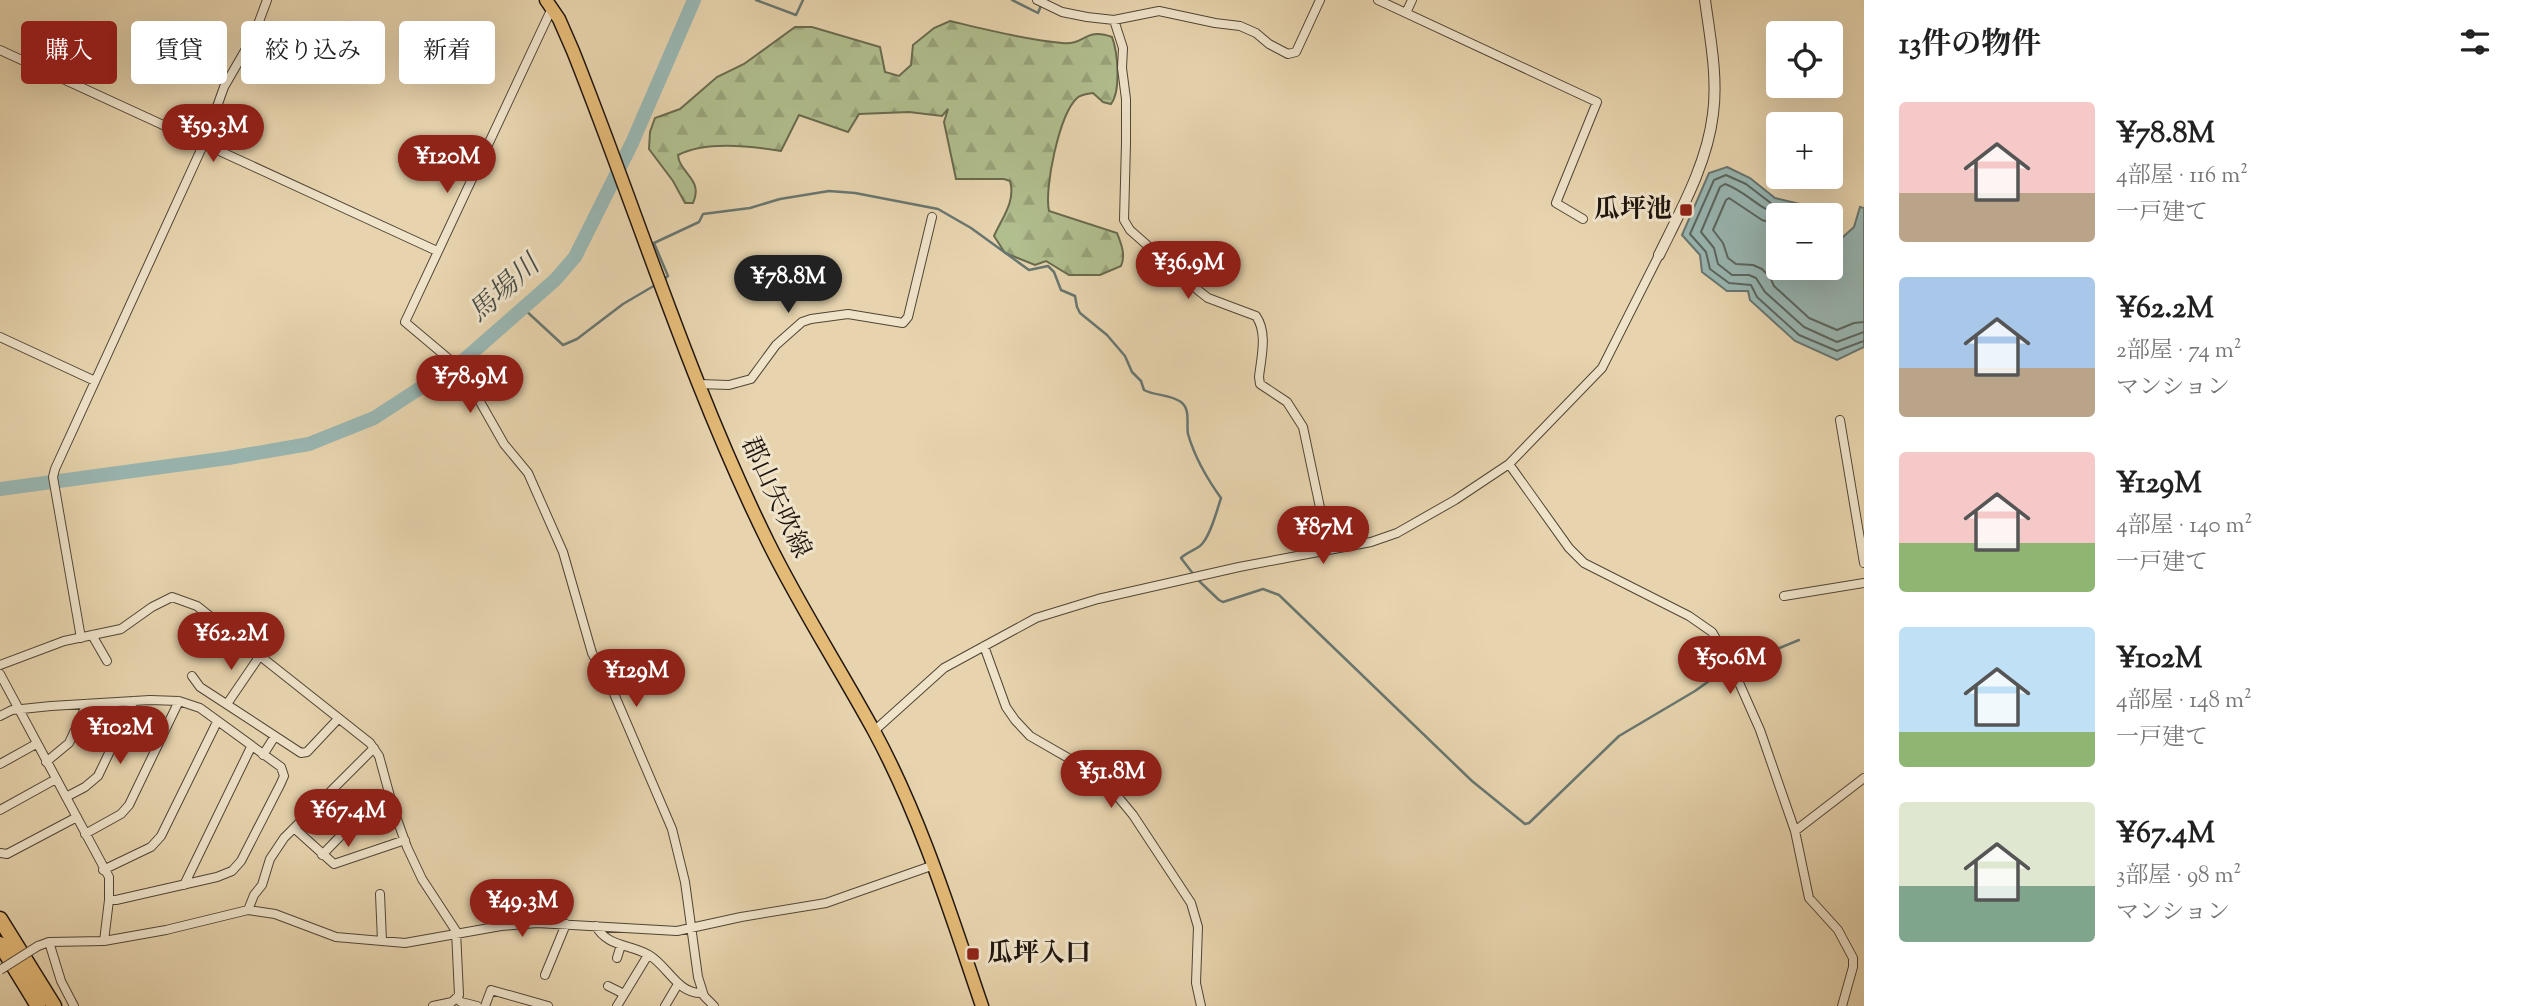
<!DOCTYPE html>
<html lang="ja">
<meta charset="utf-8">
<style>
:root{--surface:#fff;--page:#f6f6f6;--text:#222;--muted:#767676;--accent:#8f2418}
body{margin:0;font-family:"Sorts Mill Goudy","Noto Serif JP",serif;background:var(--page);color:var(--text);height:100vh;display:flex;flex-direction:column;font-size:26px;white-space:nowrap}
*{box-sizing:border-box;margin:0}
p{font-size:23px;color:var(--muted)}
.icon{flex:none;width:38px;height:38px;fill:none;stroke:currentColor;stroke-width:2;stroke-linecap:round;stroke-linejoin:round}
.map{position:relative;flex:1;overflow:hidden}
.panel{display:flex;flex-direction:column;background:var(--surface);width:665px}
.panel>*{flex:none}
.top-card{position:absolute;left:21px;top:21px;width:665px;height:63px;display:flex;gap:14px}
.buttons{position:absolute;left:1766px;top:21px;display:grid;gap:14px}
.buttons a{display:grid;place-items:center;width:77px;height:77px;border-radius:7px;background:var(--surface);box-shadow:0 7px 28px #0002;font-size:35px}
.price{position:absolute;translate:-50% -60px;padding:0 16px;border-radius:24px;background:var(--accent);color:#fff;font-size:23px;line-height:46px;filter:drop-shadow(0 2px 4px #0008)}
.price::after{content:'';position:absolute;left:50%;top:42px;width:21px;height:16px;margin-left:-10px;background:inherit;clip-path:polygon(0 0,100% 0,50% 100%)}
.price.active{background:#222;color:#fff}
ul{padding:0;list-style:none}
li{display:flex;align-items:center;gap:21px;height:175px;padding:0 35px}
li span{display:grid;place-items:center;flex:none;width:196px;height:140px;border-radius:7px;color:#555}
li>.icon{margin-inline-start:auto}
span .icon{width:84px;height:84px;fill:#fffc;stroke-width:1}
li b{font-size:30px}
h2{display:flex;justify-content:space-between;align-items:center;height:84px;padding:0 35px;font-size:30px}
.tag{padding:0 24px;border-radius:7px;background:var(--surface);box-shadow:0 7px 28px #0002;font-size:24px;line-height:63px}
.tag.active{background:var(--accent);color:#fff}
main{display:flex;flex:1;min-height:0}
.map>svg:first-child{display:block}
.forest{fill:url(#forest-firs);stroke:#686a4e;stroke-width:2}
.water{fill:#99b7b3;stroke:#687671;stroke-width:2}
.lines{fill:none;stroke-linecap:round;stroke-linejoin:round}
.shore{stroke:#5c6660;stroke-width:2}
.stream{stroke:#687671;stroke-width:2.5}
.river{stroke:#99b7b3;stroke-width:14}
.minor-casing{stroke:#514536;stroke-width:10}
.tertiary-casing{stroke:#514536;stroke-width:12}
.primary-casing{stroke:#1f150e;stroke-width:15}
.motorway-casing{stroke:#1f150e;stroke-width:17}
.minor{stroke:#efe3ca;stroke-width:8}
.tertiary{stroke:#efe3ca;stroke-width:10}
.primary{stroke:#e4ba77;stroke-width:12}
.motorway{stroke:#e4ba77;stroke-width:14}
.minor-bridge-casing{stroke:#514536;stroke-width:10;stroke-linecap:butt}
.minor-bridge{stroke:#efe3ca;stroke-width:8}
.poi-dot{fill:#8f2418;stroke:#efe3ca;stroke-width:2.5}
.labels{text-anchor:middle;dominant-baseline:central;stroke-width:6;stroke-linejoin:round;paint-order:stroke}
.poi-label{font-size:26px;font-weight:bold;fill:#1f150e;stroke:#efe3ca;text-anchor:end}
.street-label{font-size:26px;fill:#1f150e;stroke:#efe3ca}
.water-label{font-size:28px;font-style:italic;fill:#4a4e48;stroke:#efe3ca}
</style>
<main>
<div class="map">
<svg width="1864" height="1006" viewBox="0 0 1864 1006">
<defs>
<pattern id="forest-firs" width="22" height="20" patternUnits="userSpaceOnUse" patternTransform="scale(1.75)"><rect width="22" height="20" fill="#b1be8e"/><path d="M5 1l3.5 6h-7zM16 11l3.5 6h-7z" fill="#98a279"/></pattern>
</defs>
<rect width="100%" height="100%" fill="#e7d4ae"/>
<filter id="stains"><feTurbulence type="fractalNoise" baseFrequency=".00286" numOctaves="4"/><feColorMatrix values="0 0 0 0 .2 0 0 0 0 .09 0 0 0 0 .02 0 0 0 .5 -.17"/></filter>
<radialGradient id="worn" r=".72"><stop offset=".6" stop-color="#630" stop-opacity="0"/><stop offset="1" stop-color="#630" stop-opacity=".3"/></radialGradient>
<!-- forest -->
<path class="forest" d="M 950,21 C 988,30 1023,39 1062,43 C 1085,46 1084,27 1112,37 C 1118,53 1121,91 1111,104 L 1103,102 L 1093,93 C 1088,94 1082,94 1077,98 C 1059,115 1044,189 1049,211 L 1117,233 C 1121,243 1126,255 1121,266 L 1100,275 L 1069,275 L 1046,261 L 1035,265 L 1005,253 L 994,236 C 1002,218 1016,201 1010,181 L 1004,179 L 956,179 L 944,122 L 948,109 L 942,116 L 909,112 L 859,114 L 848,132 L 799,115 L 781,151 C 752,146 705,141 678,155 C 679,173 704,179 693,203 L 685,203 L 673,181 L 649,149 L 650,132 L 655,118 L 680,109 L 717,77 L 744,64 L 795,27 L 812,27 L 880,47 L 885,72 L 899,76 L 911,65 L 913,45 L 934,28 Z"/>
<!-- water -->
<path class="water" d="M 1727,167 L 1750,178 L 1775,198 L 1817,208 L 1817,215 L 1778,215 L 1778,268 L 1830,268 L 1831,248 L 1854,227 L 1860,207 L 1864,208 L 1864,347 L 1837,360 L 1795,341 L 1750,300 L 1748,291 L 1727,291 L 1702,272 L 1700,255 L 1682,235 L 1709,173 Z"/>
<g class="lines">
<!-- shore -->
<path class="shore" d="M 1781,215 C 1759,210 1746,191 1725,184 L 1720,187 L 1701,232 L 1714,248 L 1718,264 L 1732,275 L 1749,275 L 1756,278 L 1765,292 L 1804,327 L 1837,342 L 1864,332
M 1810,215 L 1772,204 L 1746,184 L 1726,175 L 1714,180 L 1690,234 L 1706,252 L 1710,269 L 1729,283 L 1751,285 L 1757,297 L 1799,335 L 1837,351 L 1864,341
M 1778,225 L 1762,220 L 1729,198 L 1726,200 L 1713,230 L 1723,243 L 1728,258 L 1736,264 L 1753,265 L 1762,269 L 1770,277 L 1774,286 L 1809,318 L 1837,330 L 1854,323 L 1864,322"/>
<!-- stream -->
<path class="stream" d="M 756,0 L 796,15 L 803,0
M 1012,0 L 1038,13 L 1042,3
M 663,280 L 668,276 L 654,243 L 699,222 L 703,214 L 750,208 L 780,199 L 829,191 L 855,193 L 938,209 L 971,228 L 1029,270 L 1048,266 L 1054,272 L 1061,290 L 1075,296 L 1077,307 L 1080,313 L 1107,335 L 1125,356 L 1132,372 L 1141,381 L 1144,390 C 1155,396 1170,394 1181,402 C 1191,410 1186,423 1188,434 C 1194,455 1208,480 1221,498 C 1217,510 1210,538 1200,546 C 1193,551 1187,552 1181,558 L 1194,575
M 523,308 L 563,345 L 577,339 L 623,304 L 657,284
M 1198,580 L 1219,600 L 1223,602 L 1263,589 L 1279,595 L 1472,781 L 1525,824 L 1529,823 L 1619,736 L 1695,691 L 1723,671 L 1799,640"/>
<!-- river -->
<path class="river" d="M 0,489 L 228,458 L 309,444 L 374,418 L 465,359 L 555,280 L 575,257 L 632,143 L 694,0"/>
<!-- minor casing -->
<g class="minor-casing">
<path id="minor" d="M 1037,0 L 1062,12 L 1087,17 L 1114,20 L 1159,11 L 1215,23 L 1240,26 L 1256,33 L 1269,44 L 1288,54 L 1296,52 L 1320,0
M 1378,0 L 1597,102 L 1556,203 L 1583,219
M 552,8 L 405,322 L 462,370 L 504,444 L 528,473 L 563,552 L 592,653 L 612,689 L 672,829 L 685,882 L 698,977 L 704,996 L 714,1006
M 1406,13 L 1412,0
M 1114,20 L 1123,48 L 1122,68 L 1126,99 L 1126,143 L 1124,220 L 1130,230 L 1199,291 L 1208,298 L 1256,316 C 1268,333 1261,358 1259,377 L 1260,384 L 1287,402 L 1303,427 L 1329,550
M 0,50 L 437,251
M 0,337 L 95,381
M 699,384 L 729,385 L 751,379 L 776,345 L 802,322 L 811,319 L 848,314 L 903,323 L 908,317 L 932,217
M 1840,420 L 1864,563
M 1509,464 L 1569,548 L 1584,563 L 1689,616 L 1712,632 L 1729,660 L 1760,730 L 1795,831 L 1809,898 L 1838,930 L 1853,958 L 1853,967 L 1842,1006
M 1784,596 L 1864,583
M 92,635 L 107,661
M 81,638 L 53,477 L 55,469 L 204,143 L 224,87 L 254,35 L 267,0
M 984,646 L 1006,707 L 1015,720 L 1030,736 L 1096,774 L 1109,786 L 1133,815 L 1191,903 L 1198,927 L 1196,983 L 1201,1006
M 0,665 L 64,641 L 121,629 L 152,607 L 172,597 L 197,606 L 370,743 L 379,756 L 394,811 L 407,847 L 422,879 L 456,931 L 459,995 L 452,1002 L 433,1006
M 0,674 L 109,877 L 109,900 L 104,941
M 192,676 L 200,687 L 301,753 L 307,752 L 338,719
M 227,704 L 259,657
M 0,716 L 12,710 L 51,706 L 150,700 L 179,701 L 200,708 L 281,767 L 284,776 L 280,785 L 241,861 L 232,871 L 217,877 L 116,900 L 109,900
M 874,731 L 944,668 L 1036,618 L 1098,599 L 1239,567 L 1371,542 L 1397,533 L 1455,500 L 1509,464 L 1602,368 L 1659,255
M 263,755 L 275,736
M 46,762 L 69,743 L 87,704
M 0,764 L 36,744
M 66,797 L 85,787 L 98,776 L 134,701
M 0,810 L 56,779
M 294,828 L 334,864 L 405,840
M 1795,831 L 1864,778
M 85,834 L 121,814 L 129,805 L 179,701
M 0,853 L 7,854 L 77,817
M 322,855 L 353,823
M 103,870 L 151,847 L 161,836 L 217,722
M 184,885 L 251,747
M 380,894 L 382,941
M 248,910 L 254,895 L 262,885 L 270,859 L 284,838 L 374,748
M 596,926 C 607,947 630,944 649,955 C 668,966 678,995 703,993
M 49,942 L 61,981 L 74,1006
M 38,946 L 49,942 L 104,941 L 166,930 L 248,910 L 275,914 L 336,937 L 405,943 L 501,926 L 537,923 L 677,931 L 741,917 L 826,903 L 934,865
M 617,958 L 621,945
M 545,975 L 566,924
M 608,986 L 624,994
M 457,999 L 461,1002 L 477,1006
M 485,1006 L 491,990 L 548,1006
M 617,1006 L 648,955
M 665,1006 L 678,984"/>
</g>
<!-- tertiary casing -->
<g class="tertiary-casing">
<path id="tertiary" d="M 1659,255 C 1681,210 1707,164 1713,114 C 1718,77 1710,37 1705,0"/>
</g>
<!-- primary casing -->
<g class="primary-casing">
<path id="primary" d="M 546,0 L 559,19 L 573,51 C 638,214 690,384 768,542 C 800,607 839,667 874,731 C 921,818 950,912 982,1006"/>
</g>
<!-- motorway casing -->
<g class="motorway-casing">
<path id="motorway" d="M 0,919 L 54,1006
M 0,944 L 38,1006"/>
</g>
<!-- minor -->
<use href="#minor" class="minor"/>
<!-- tertiary -->
<use href="#tertiary" class="tertiary"/>
<!-- primary -->
<use href="#primary" class="primary"/>
<!-- motorway -->
<use href="#motorway" class="motorway"/>
<!-- minor-bridge casing -->
<g class="minor-bridge-casing">
<path id="minor-bridge" d="M 0,970 L 38,946"/>
</g>
<!-- minor-bridge -->
<use href="#minor-bridge" class="minor-bridge"/>
</g>
<!-- markers -->
<g class="poi-dot">
<rect x="1679" y="203" width="14" height="14" rx="3.5"/>
<rect x="966" y="947" width="14" height="14" rx="3.5"/>
</g>
<g class="labels">
<!-- poi labels -->
<g class="poi-label">
<text x="1672" y="210">瓜坪池</text>
<text x="987" y="954" text-anchor="start">瓜坪入口</text>
</g>
<!-- street labels -->
<g class="street-label">
<text transform="translate(775 498) rotate(65)">郡山矢吹線</text>
</g>
<!-- water labels -->
<g class="water-label">
<text transform="translate(505 290) rotate(-42)">馬場川</text>
</g>
</g>
<rect width="100%" height="100%" filter="url(#stains)"/>
<rect width="100%" height="100%" fill="url(#worn)"/>
</svg>
<div class="buttons">
<a><svg class="icon" aria-label="locate" viewBox="0 0 24 24"><circle cx="12" cy="12" r="6"/><path d="M12 2v4M12 18v4M2 12h4M18 12h4"/></svg></a>
<a>+</a>
<a>−</a>
</div>
<b class="price" style="left:213px;top:164px">¥59.3M</b>
<b class="price" style="left:447px;top:195px">¥120M</b>
<b class="price" style="left:1188px;top:301px">¥36.9M</b>
<b class="price active" style="left:788px;top:315px">¥78.8M</b>
<b class="price" style="left:470px;top:415px">¥78.9M</b>
<b class="price" style="left:1323px;top:566px">¥87M</b>
<b class="price" style="left:231px;top:672px">¥62.2M</b>
<b class="price" style="left:1730px;top:696px">¥50.6M</b>
<b class="price" style="left:636px;top:709px">¥129M</b>
<b class="price" style="left:120px;top:766px">¥102M</b>
<b class="price" style="left:1111px;top:810px">¥51.8M</b>
<b class="price" style="left:348px;top:849px">¥67.4M</b>
<b class="price" style="left:522px;top:939px">¥49.3M</b>
<div class="top-card">
<a class="tag active">購入</a>
<a class="tag">賃貸</a>
<a class="tag">絞り込み</a>
<a class="tag">新着</a>
</div>
</div>
<section class="panel">
<h2>13件の物件<svg class="icon" aria-label="filters" viewBox="0 0 24 24"><path d="M4 7h16M4 17h16"/><circle cx="9" cy="7" r="2"/><circle cx="15" cy="17" r="2"/></svg></h2>
<ul>
<li><span style="background:linear-gradient(#f6c9c9 65%,#b9a48a 0)"><svg class="icon" aria-label="home" viewBox="0 0 24 24"><path d="M3 11l9-7 9 7M6 9v11h12V9"/></svg></span><div><b>¥78.8M</b><p>4部屋 · 116 m²</p><p>一戸建て</p></div></li>
<li><span style="background:linear-gradient(#a9c7e8 65%,#b9a48a 0)"><svg class="icon" aria-label="home" viewBox="0 0 24 24"><path d="M3 11l9-7 9 7M6 9v11h12V9"/></svg></span><div><b>¥62.2M</b><p>2部屋 · 74 m²</p><p>マンション</p></div></li>
<li><span style="background:linear-gradient(#f6c9c9 65%,#8fb573 0)"><svg class="icon" aria-label="home" viewBox="0 0 24 24"><path d="M3 11l9-7 9 7M6 9v11h12V9"/></svg></span><div><b>¥129M</b><p>4部屋 · 140 m²</p><p>一戸建て</p></div></li>
<li><span style="background:linear-gradient(#bfe0f5 75%,#8fb573 0)"><svg class="icon" aria-label="home" viewBox="0 0 24 24"><path d="M3 11l9-7 9 7M6 9v11h12V9"/></svg></span><div><b>¥102M</b><p>4部屋 · 148 m²</p><p>一戸建て</p></div></li>
<li><span style="background:linear-gradient(#dfe7d0 60%,#7fa58c 0)"><svg class="icon" aria-label="home" viewBox="0 0 24 24"><path d="M3 11l9-7 9 7M6 9v11h12V9"/></svg></span><div><b>¥67.4M</b><p>3部屋 · 98 m²</p><p>マンション</p></div></li>
</ul>
</section>
</main>
